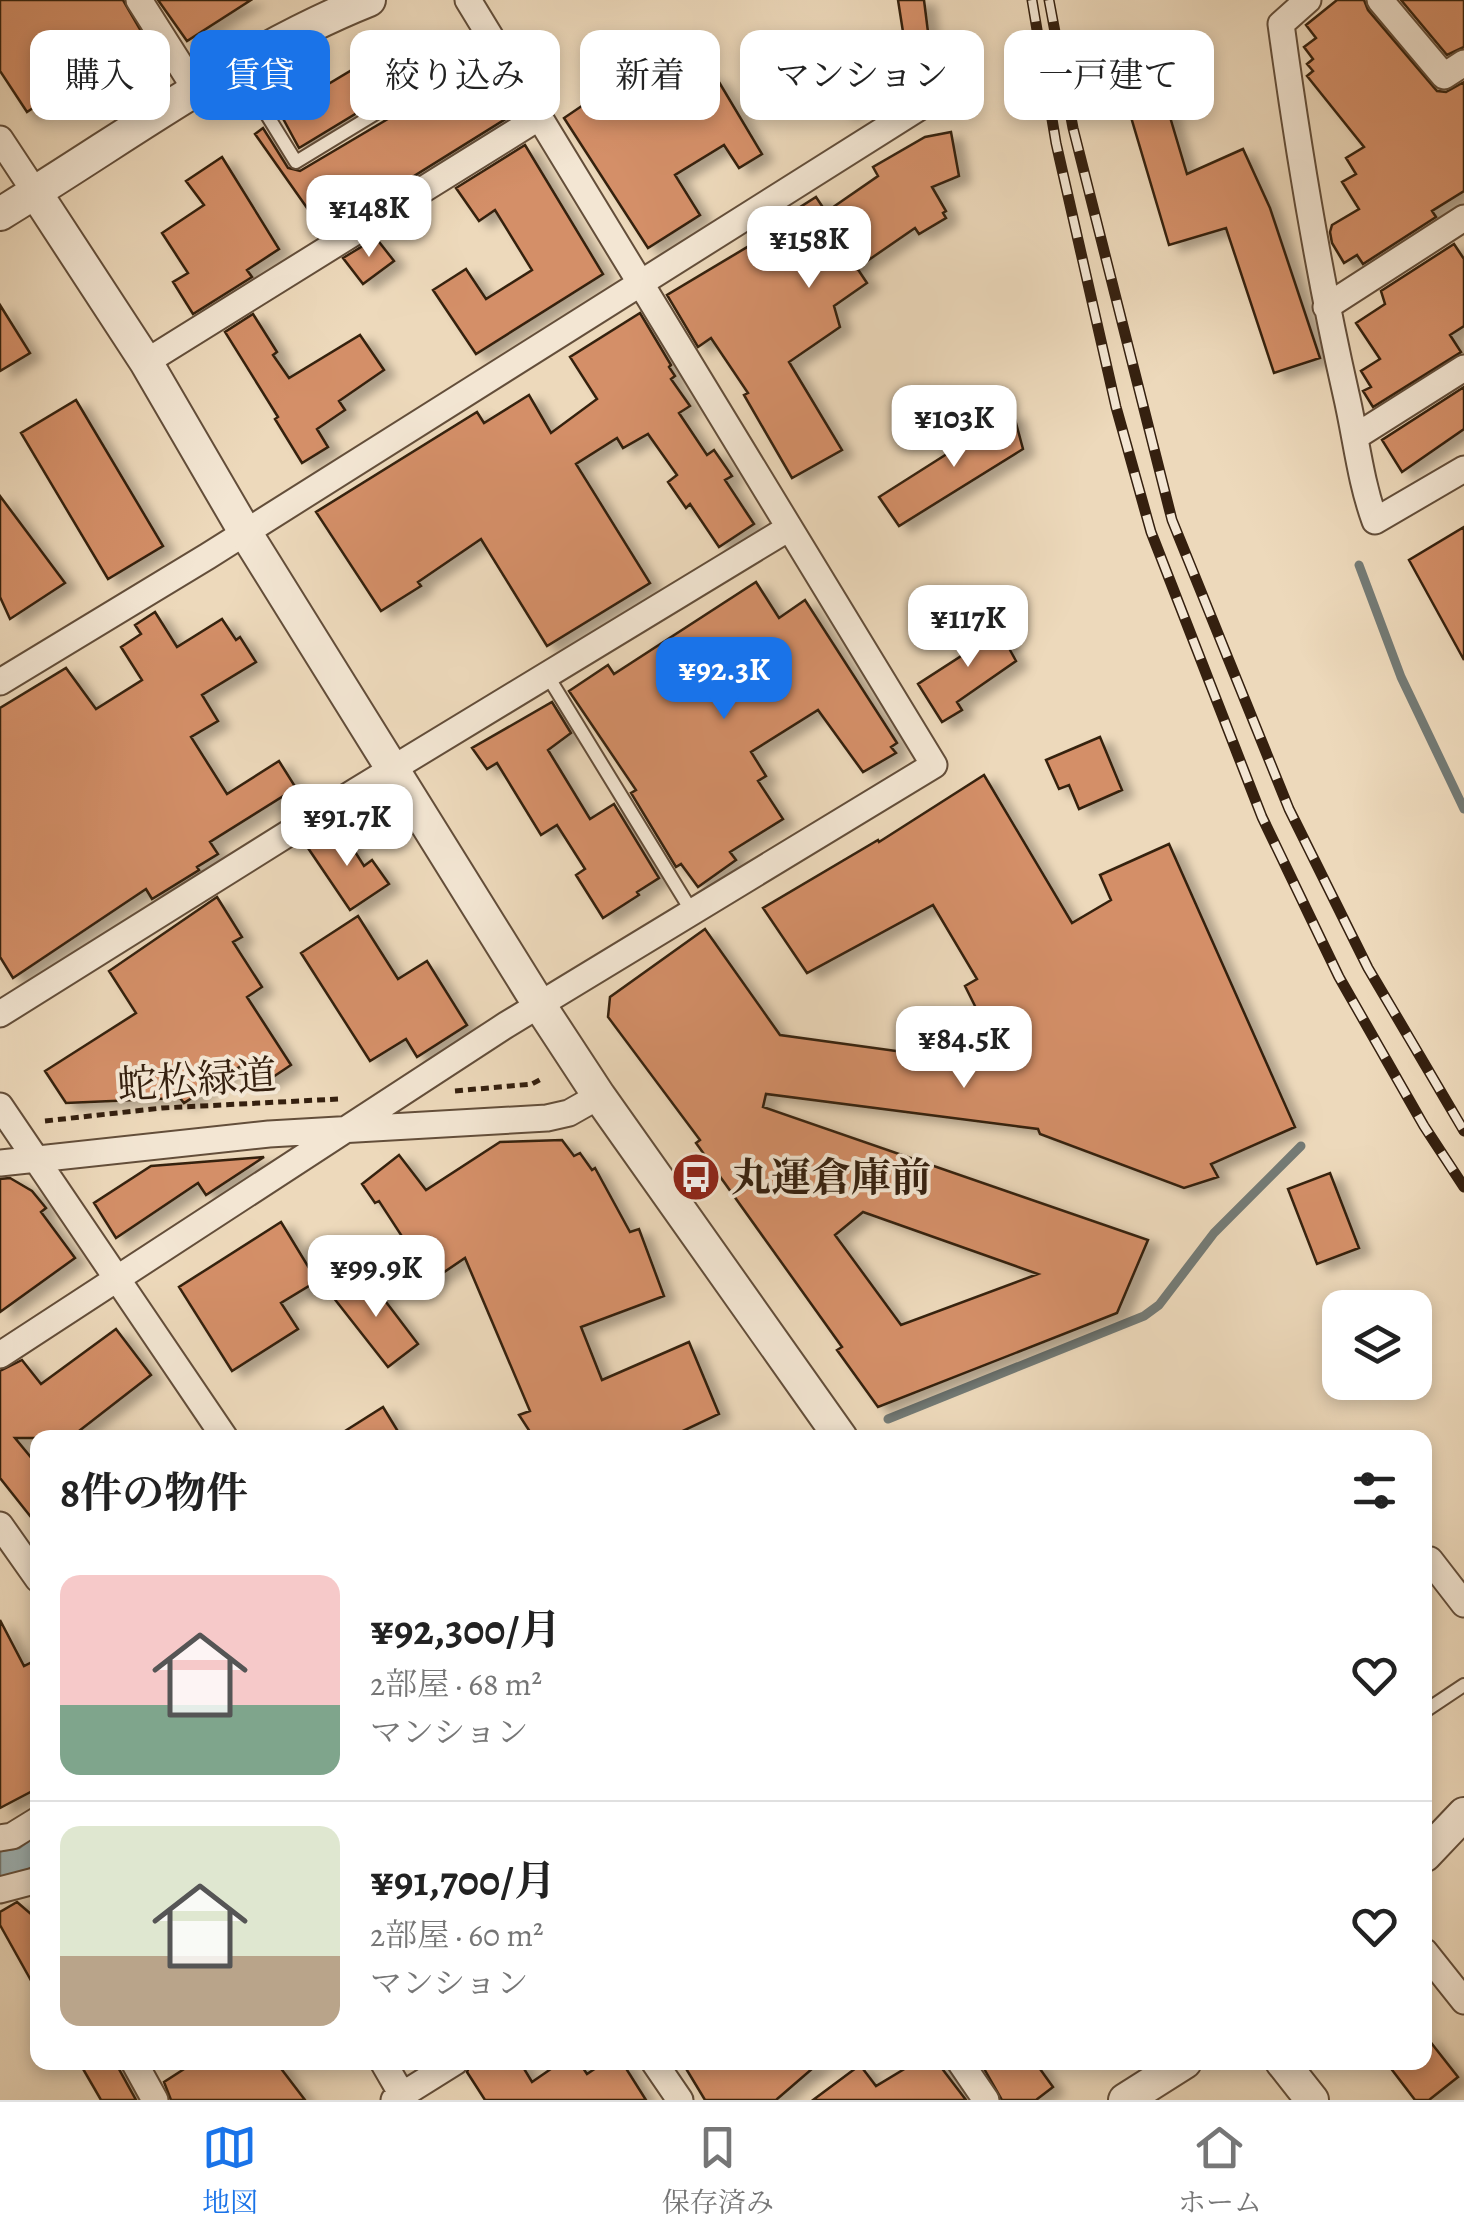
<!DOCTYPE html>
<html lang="ja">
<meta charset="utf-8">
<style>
:root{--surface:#fff;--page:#f2f2f2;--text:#222;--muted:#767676;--line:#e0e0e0;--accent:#1a73e8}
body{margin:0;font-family:Alegreya,"Noto Serif JP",serif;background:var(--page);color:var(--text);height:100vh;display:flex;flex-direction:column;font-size:38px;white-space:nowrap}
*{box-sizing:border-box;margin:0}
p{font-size:32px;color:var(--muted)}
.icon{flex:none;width:55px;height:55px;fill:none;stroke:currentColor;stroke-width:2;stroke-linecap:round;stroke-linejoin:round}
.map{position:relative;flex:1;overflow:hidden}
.sheet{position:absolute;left:30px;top:1430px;width:1402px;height:640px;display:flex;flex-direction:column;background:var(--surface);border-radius:20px;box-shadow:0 5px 15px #0003}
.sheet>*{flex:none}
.hud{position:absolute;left:30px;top:30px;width:1405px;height:90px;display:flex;gap:20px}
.controls{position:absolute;left:1322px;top:1290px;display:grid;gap:20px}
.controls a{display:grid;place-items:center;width:110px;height:110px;border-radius:20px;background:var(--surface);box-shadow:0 5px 15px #0003;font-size:50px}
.price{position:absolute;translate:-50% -85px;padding:0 22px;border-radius:20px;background:#fff;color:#222;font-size:32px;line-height:65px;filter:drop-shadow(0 2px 5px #0008)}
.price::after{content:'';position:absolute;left:50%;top:60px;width:30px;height:22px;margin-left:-15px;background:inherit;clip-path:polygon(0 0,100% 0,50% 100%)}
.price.current{background:var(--accent);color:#fff}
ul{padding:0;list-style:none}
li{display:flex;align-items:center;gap:30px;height:250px;padding:0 30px}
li+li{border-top:2px solid var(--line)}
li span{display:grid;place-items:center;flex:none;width:280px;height:200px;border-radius:20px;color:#555}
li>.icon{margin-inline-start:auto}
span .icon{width:120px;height:120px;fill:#fffc;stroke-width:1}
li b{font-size:42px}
h2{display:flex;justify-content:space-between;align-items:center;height:120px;padding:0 30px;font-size:42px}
.chip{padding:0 35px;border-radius:20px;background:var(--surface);box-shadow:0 5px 15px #0003;font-size:35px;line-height:90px}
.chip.current{background:var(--accent);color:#fff}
.dock{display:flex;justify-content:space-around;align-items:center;height:140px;border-top:2px solid var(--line);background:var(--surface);font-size:28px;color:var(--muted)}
.dock a{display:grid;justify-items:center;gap:5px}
.dock .current{color:var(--accent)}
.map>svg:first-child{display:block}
.water{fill:#9eb7bb;stroke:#747b76;stroke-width:2.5}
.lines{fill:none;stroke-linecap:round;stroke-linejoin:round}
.stream{stroke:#747b76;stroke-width:9}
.building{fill:#d48f67;stroke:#35200f;stroke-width:2.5;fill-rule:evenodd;filter:url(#shadow)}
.service-casing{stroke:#634e3a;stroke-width:16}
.minor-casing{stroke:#634e3a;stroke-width:29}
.tertiary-casing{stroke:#634e3a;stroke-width:36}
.path{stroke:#35200f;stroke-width:5;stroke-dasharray:8 5;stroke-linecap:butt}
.service{stroke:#f3e6d3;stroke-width:12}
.minor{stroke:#f3e6d3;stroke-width:25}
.tertiary{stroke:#f3e6d3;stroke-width:32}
.rail-casing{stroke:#35200f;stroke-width:11}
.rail{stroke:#f3e6d3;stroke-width:8;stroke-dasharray:22;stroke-linecap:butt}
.labels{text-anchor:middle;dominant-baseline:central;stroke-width:8;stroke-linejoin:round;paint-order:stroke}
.street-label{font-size:40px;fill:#35200f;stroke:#f3e6d3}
.poi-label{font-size:40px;font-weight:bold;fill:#35200f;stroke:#f3e6d3;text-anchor:start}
</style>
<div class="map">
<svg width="1464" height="2100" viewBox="0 0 1464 2100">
<defs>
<filter id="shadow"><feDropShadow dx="11" dy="6" stdDeviation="5" flood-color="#0004"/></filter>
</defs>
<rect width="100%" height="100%" fill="#edd9bb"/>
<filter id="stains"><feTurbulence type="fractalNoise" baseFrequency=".002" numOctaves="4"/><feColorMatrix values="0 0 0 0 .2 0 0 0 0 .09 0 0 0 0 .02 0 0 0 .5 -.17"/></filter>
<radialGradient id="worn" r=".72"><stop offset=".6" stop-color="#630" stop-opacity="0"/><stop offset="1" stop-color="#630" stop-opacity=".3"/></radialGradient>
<!-- water -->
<path class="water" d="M 37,1835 L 37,1864 L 22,1873 L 0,1877 L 0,1851 L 19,1848 Z"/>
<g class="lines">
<!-- stream -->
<path class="stream" d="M 1359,565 L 1401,677 L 1464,809
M 888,1419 L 1144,1316 L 1159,1305 L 1214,1233 L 1301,1146"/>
</g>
<!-- building -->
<path class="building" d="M 0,0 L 123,0 L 155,55 L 106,84 L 102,79 L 96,83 L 91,76 L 67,85 L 27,112 L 0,71 Z
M 158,0 L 251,0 L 187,41 Z
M 898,0 L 924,0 L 934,80 L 925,85 L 908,64 Z
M 1337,0 L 1364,0 L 1368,10 L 1437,91 L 1446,92 L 1464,82 L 1464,191 L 1432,211 L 1436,217 L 1363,264 L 1357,255 L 1344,263 L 1332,243 L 1330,232 L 1332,225 L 1359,209 L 1342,182 L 1356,174 L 1346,158 L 1364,147 L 1307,76 L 1313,71 L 1307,64 L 1313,59 L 1304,47 L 1316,38 L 1306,25 Z
M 1401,0 L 1464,0 L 1464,47 L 1447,55 Z
M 412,34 L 416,40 L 424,35 L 441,62 L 299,148 L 280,113 Z
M 842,34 L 878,92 L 845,113 L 809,55 Z
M 474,68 L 507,118 L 324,232 L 255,134 L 263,128 L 288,168 L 300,171 Z
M 1156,70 L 1187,174 L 1243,149 L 1270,208 L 1320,358 L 1274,373 L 1226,228 L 1169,245 L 1120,80 Z
M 706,74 L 711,80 L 716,77 L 762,154 L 739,168 L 724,145 L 675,175 L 700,215 L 648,248 L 564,118 L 623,78 L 645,113 Z
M 951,132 L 959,176 L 932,187 L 946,211 L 943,213 L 946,218 L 919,234 L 915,228 L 857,268 L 867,283 L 834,306 L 840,327 L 789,362 L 842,450 L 792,478 L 744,395 L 748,393 L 711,338 L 698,347 L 667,295 L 789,222 L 786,216 L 816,197 L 826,212 L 878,176 L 873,167 L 925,137 Z
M 525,145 L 603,274 L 476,354 L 433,290 L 466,269 L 486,299 L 532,270 L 495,210 L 479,221 L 456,188 Z
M 222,157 L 279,249 L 247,270 L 252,277 L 193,314 L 173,282 L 188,273 L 162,233 L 204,205 L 186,181 Z
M 376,238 L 394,261 L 363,284 L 343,258 Z
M 1454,244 L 1464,259 L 1464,326 L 1450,335 L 1461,352 L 1373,407 L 1363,391 L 1371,387 L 1361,371 L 1380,359 L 1356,323 L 1385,304 L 1381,291 Z
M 0,305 L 30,353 L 0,371 Z
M 640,313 L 671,365 L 669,367 L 675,376 L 671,379 L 690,406 L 679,413 L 707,455 L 714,450 L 732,476 L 725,480 L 754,524 L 719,547 L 690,504 L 686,508 L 668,482 L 677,475 L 648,434 L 623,448 L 617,438 L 576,464 L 650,583 L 547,646 L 481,539 L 418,582 L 421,586 L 381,611 L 316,512 L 477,412 L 484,423 L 529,395 L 551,433 L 597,399 L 570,357 Z
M 253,314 L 277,352 L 273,355 L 289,378 L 360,335 L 384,370 L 339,401 L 345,410 L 317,429 L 328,447 L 302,463 L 275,419 L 278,417 L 225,332 Z
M 1464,387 L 1464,429 L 1402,472 L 1382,440 Z
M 76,400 L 163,546 L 108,579 L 21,433 Z
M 1013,412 L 1023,449 L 899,526 L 879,497 Z
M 0,496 L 65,583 L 10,619 L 0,597 Z
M 1464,527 L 1464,660 L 1409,560 Z
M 756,582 L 779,618 L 805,600 L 897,743 L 891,747 L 896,753 L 863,772 L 818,710 L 751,752 L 766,776 L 758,781 L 783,819 L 730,852 L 736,860 L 698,887 L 681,864 L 676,867 L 631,793 L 636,790 L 569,691 L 608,665 L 614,674 Z
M 155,612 L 177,647 L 222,619 L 236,640 L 240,637 L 256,662 L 202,695 L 218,721 L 191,737 L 227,794 L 279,761 L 296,788 L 210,842 L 218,854 L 197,867 L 199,870 L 152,899 L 146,889 L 13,978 L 0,957 L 0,708 L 66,668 L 96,709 L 142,680 L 121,647 L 141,634 L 135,625 Z
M 992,617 L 1016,661 L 957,702 L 962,710 L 942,722 L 918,684 L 975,647 L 965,629 Z
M 552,702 L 571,733 L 548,750 L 590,819 L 614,804 L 659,878 L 637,892 L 639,895 L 603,918 L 576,875 L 585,869 L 557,825 L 541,835 L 497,763 L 487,769 L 472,748 Z
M 1100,737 L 1122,790 L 1079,809 L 1069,785 L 1059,789 L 1046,760 Z
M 984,775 L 1072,923 L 1111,900 L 1100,875 L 1169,844 L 1295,1127 L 1211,1164 L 1218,1177 L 1184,1188 L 1040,1134 L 1038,1129 L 766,1094 L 763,1107 L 1148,1240 L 1117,1313 L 878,1407 L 837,1350 L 842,1347 L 696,1143 L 700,1140 L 608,1017 L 610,997 L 705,929 L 780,1035 L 1005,1066 L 965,986 L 977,979 L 933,905 L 807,973 L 763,908 L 878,840 L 879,842 ZM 863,1212 L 1038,1274 L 901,1325 L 835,1235 Z
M 340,828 L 364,866 L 372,860 L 389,884 L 350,910 L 308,848 Z
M 217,897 L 242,937 L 233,942 L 262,987 L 247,997 L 291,1065 L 261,1085 L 247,1062 L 184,1103 L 180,1098 L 66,1103 L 45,1071 L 136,1013 L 109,971 Z
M 358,916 L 398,979 L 427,961 L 467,1025 L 417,1057 L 406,1039 L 370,1061 L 301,953 Z
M 562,1140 L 574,1156 L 580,1153 L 592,1170 L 595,1168 L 630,1232 L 639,1229 L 664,1296 L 581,1327 L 602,1380 L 689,1342 L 719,1414 L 668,1438 L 534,1438 L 519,1415 L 530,1411 L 465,1258 L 431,1281 L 379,1201 L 375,1203 L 362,1184 L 399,1155 L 426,1190 L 500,1142 Z
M 264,1157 L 206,1195 L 198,1183 L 116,1238 L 94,1203 L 151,1166 Z
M 1330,1173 L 1359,1248 L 1317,1264 L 1288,1189 Z
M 10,1178 L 32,1191 L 46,1208 L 41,1212 L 75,1258 L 0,1312 L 0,1179 Z
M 281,1222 L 317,1281 L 281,1303 L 298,1329 L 232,1371 L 179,1287 Z
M 364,1273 L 418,1344 L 388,1367 L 333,1297 Z
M 116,1329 L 151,1375 L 70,1438 L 15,1438 L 38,1466 L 38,1526 L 0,1478 L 0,1371 L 22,1360 L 41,1384 Z
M 383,1407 L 402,1438 L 334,1438 Z
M 0,1620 L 24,1666 L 38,1659 L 38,1788 L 0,1808 Z
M 17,1902 L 31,1914 L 38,1924 L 38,1993 L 0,1925 L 0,1912 Z
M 1425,2035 L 1458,2077 L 1429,2100 L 1415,2100 L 1386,2062 L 1425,2062 Z
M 79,2062 L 115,2062 L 136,2100 L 101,2100 Z
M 195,2062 L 276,2062 L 305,2100 L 171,2100 L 164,2082 Z
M 471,2062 L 520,2062 L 532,2082 L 561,2062 L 579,2062 L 587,2074 L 605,2062 L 622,2062 L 646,2100 L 485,2100 L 467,2072 Z
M 682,2062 L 820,2062 L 776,2100 L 705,2100 Z
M 916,2062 L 937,2062 L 966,2100 L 813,2100 L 860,2065 L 876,2086 Z
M 986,2062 L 1035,2062 L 1053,2087 L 1036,2100 L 1002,2100 L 982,2065 Z"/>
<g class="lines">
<!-- service casing -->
<g class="service-casing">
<path id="service" d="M 238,68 L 296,162 L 493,42
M 547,675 L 691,910
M 1425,1711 L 1464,1685"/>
</g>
<!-- minor casing -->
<g class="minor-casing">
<path id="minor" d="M 139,0 L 196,90
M 1308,0 L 1281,24 C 1298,149 1318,271 1346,394 C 1356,437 1360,480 1375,521 L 1464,469
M 1380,0 L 1444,76 L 1464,63
M 0,139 L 35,192
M 1326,307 L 1464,218
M 146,362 L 538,118
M 1355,437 L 1464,368
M 0,682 L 208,556 L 939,95
M 0,1014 L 356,791 L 789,528
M 0,1106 L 225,1438
M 0,1163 L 269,1134 L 547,1118 L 569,1113 L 599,1096
M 0,1355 L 506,1025 L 934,765 L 468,0
M 0,1525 L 38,1579
M 1425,1561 L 1430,1560 L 1464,1604
M 0,1838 L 12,1836 L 38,1820
M 0,1890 L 38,1880
M 1425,1952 L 1464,2001
M 134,2062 L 155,2100
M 383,2062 L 405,2100
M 654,2062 L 680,2100
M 960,2062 L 986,2100
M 394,2100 L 455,2062"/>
</g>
<!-- tertiary casing -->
<g class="tertiary-casing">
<path id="tertiary" d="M 35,192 L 146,362 L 245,532 L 540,1006 L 599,1096 L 841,1438
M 0,214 C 122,140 237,53 369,0
M 1425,1855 L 1464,1814
M 1282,2062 L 1312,2100
M 1125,2100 L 1185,2062"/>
</g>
<!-- path -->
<path class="path" d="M 455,1091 L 532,1084 L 543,1078
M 45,1121 L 162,1108 L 338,1099"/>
<!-- service -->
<use href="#service" class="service"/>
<!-- minor -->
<use href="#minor" class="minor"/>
<!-- tertiary -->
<use href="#tertiary" class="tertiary"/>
<!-- rail casing -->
<g class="rail-casing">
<path id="rail" d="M 1032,0 L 1056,143 L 1116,407 L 1151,532 L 1262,817 L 1339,977 L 1424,1126 L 1464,1187
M 1049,0 L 1073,128 L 1172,520 L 1289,809 L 1368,968 L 1464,1131"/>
</g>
<!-- rail -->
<use href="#rail" class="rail"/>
</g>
<!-- icons -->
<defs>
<g id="bus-disc" transform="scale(2.5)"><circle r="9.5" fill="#8f2418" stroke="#f3e6d3"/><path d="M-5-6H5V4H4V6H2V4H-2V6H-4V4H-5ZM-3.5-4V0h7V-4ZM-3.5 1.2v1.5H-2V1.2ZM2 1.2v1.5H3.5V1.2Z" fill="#fff"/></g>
</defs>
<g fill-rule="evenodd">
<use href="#bus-disc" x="696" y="1177"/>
</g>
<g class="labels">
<!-- street labels -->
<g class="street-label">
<text transform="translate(197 1080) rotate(-4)">蛇松緑道</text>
</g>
<!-- poi labels -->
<g class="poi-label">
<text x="731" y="1177">丸運倉庫前</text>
</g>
</g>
<rect width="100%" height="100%" filter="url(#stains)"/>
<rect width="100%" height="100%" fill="url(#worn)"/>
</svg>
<div class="controls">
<a><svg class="icon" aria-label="layers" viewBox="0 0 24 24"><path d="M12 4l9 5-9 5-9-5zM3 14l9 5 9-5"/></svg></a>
</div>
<b class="price" style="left:369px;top:260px">¥148K</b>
<b class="price" style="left:809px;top:291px">¥158K</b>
<b class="price" style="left:954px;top:470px">¥103K</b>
<b class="price" style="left:968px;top:670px">¥117K</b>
<b class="price current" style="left:724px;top:722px">¥92.3K</b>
<b class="price" style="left:347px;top:869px">¥91.7K</b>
<b class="price" style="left:964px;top:1091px">¥84.5K</b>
<b class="price" style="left:376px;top:1320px">¥99.9K</b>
<div class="hud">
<a class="chip">購入</a>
<a class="chip current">賃貸</a>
<a class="chip">絞り込み</a>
<a class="chip">新着</a>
<a class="chip">マンション</a>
<a class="chip">一戸建て</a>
</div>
<section class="sheet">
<h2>8件の物件<svg class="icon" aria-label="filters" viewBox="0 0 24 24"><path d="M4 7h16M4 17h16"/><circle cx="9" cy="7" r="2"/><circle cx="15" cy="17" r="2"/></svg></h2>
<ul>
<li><span style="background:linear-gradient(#f6c9c9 65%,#7fa58c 0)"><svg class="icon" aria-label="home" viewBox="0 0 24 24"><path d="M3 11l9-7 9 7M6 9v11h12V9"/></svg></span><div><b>¥92,300/月</b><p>2部屋 · 68 m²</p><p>マンション</p></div><svg class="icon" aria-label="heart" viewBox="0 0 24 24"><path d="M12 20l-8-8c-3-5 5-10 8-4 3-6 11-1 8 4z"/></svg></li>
<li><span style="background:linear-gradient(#dfe7d0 65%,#b9a48a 0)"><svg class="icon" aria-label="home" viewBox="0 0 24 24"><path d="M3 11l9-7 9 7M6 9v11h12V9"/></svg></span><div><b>¥91,700/月</b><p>2部屋 · 60 m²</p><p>マンション</p></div><svg class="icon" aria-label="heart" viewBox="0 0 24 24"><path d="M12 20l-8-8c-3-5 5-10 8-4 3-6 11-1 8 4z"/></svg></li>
</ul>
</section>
</div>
<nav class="dock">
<a class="current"><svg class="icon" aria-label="map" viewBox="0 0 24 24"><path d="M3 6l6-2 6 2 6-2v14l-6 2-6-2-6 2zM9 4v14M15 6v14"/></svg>地図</a>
<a><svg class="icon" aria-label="saved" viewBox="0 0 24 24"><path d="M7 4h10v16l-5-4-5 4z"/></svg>保存済み</a>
<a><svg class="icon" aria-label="home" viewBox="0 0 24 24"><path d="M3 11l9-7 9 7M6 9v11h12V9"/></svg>ホーム</a>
</nav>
